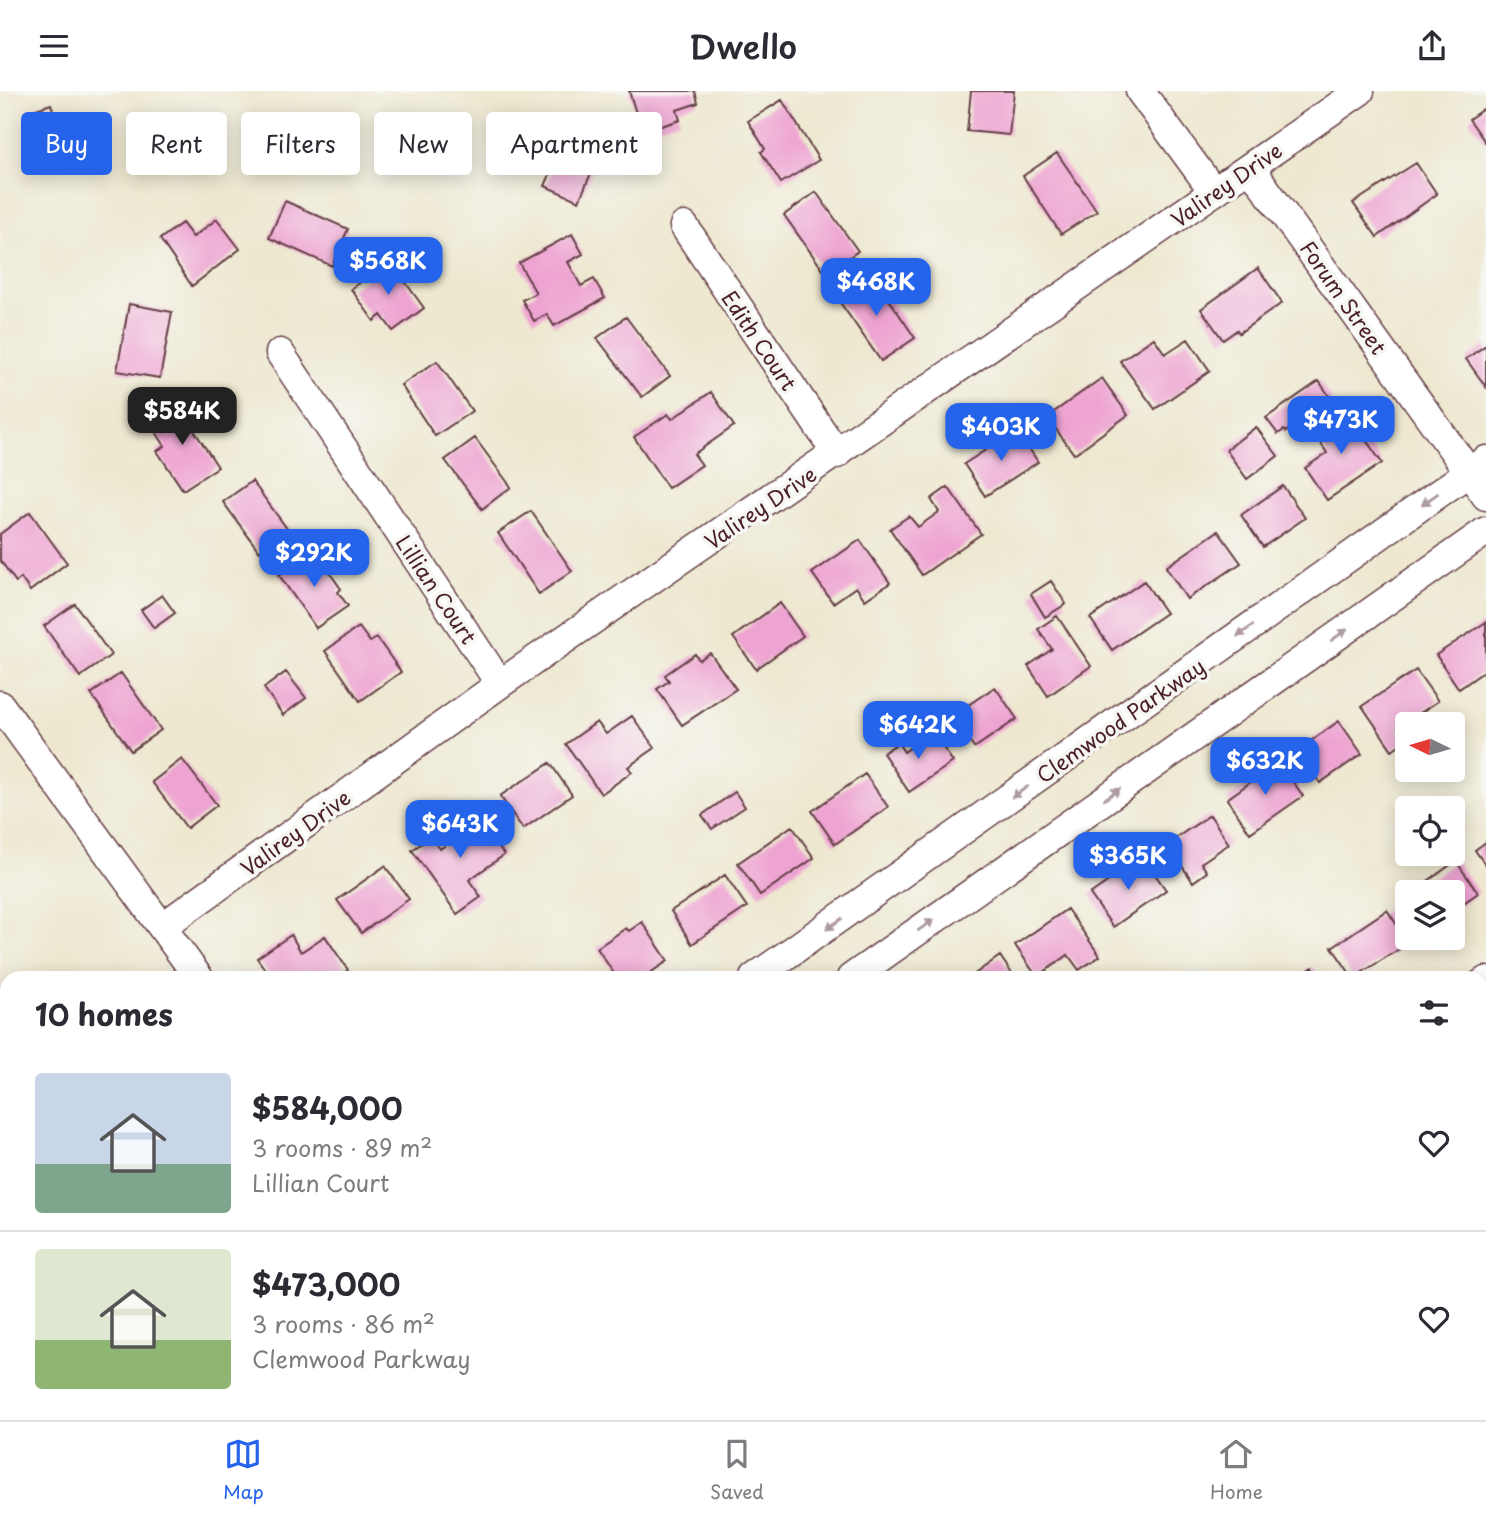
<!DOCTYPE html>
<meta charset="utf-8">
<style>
:root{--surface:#fff;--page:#f2f2f3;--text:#2b2b33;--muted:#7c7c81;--line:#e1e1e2;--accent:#2563eb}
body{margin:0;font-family:"Playpen Sans",sans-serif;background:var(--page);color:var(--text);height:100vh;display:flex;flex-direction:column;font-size:26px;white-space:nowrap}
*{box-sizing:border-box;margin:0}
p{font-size:23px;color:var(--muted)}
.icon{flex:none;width:38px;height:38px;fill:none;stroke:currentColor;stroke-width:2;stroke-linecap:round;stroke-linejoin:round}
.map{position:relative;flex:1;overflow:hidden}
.sheet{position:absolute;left:0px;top:880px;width:1488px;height:450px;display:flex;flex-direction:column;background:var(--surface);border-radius:21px 21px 0 0;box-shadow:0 4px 18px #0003}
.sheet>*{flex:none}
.top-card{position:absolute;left:21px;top:21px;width:700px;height:63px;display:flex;gap:14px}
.needle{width:46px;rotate:275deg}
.fabs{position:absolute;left:1395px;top:621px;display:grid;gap:14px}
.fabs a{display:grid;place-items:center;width:70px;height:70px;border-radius:7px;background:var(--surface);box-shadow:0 4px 18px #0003;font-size:35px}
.price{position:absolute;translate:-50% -60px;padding:0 16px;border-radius:14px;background:var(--accent);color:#fff;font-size:23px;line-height:46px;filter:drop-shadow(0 2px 4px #0008)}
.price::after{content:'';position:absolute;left:50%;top:42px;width:21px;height:16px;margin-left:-10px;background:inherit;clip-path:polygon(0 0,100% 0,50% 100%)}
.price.selected{background:#222;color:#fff}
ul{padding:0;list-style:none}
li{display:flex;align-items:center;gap:21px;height:175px;padding:0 35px}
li+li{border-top:2px solid var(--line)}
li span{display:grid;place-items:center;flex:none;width:196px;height:140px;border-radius:7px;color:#555}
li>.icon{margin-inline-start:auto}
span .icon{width:84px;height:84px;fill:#fffc;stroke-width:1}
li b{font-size:30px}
h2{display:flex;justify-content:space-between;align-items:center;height:84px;padding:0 35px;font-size:30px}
.tag{padding:0 24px;border-radius:7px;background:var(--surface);box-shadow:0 4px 18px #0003;font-size:24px;line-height:63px}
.tag.selected{background:var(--accent);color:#fff}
header{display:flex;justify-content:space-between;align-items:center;height:91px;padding:0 35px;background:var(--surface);font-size:32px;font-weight:600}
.menu{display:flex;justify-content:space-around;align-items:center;height:98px;border-top:2px solid var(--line);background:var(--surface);font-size:19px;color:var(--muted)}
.menu a{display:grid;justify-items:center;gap:4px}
.menu .selected{color:var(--accent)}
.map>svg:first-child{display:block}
.building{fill:#eea4d2}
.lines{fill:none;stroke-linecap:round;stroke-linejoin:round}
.minor-casing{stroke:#633d44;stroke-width:31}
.minor{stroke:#fff;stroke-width:28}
.oneway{fill:#ae9aa0}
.labels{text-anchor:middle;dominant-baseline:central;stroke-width:7;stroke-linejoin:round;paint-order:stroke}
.street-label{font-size:21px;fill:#4a1f2b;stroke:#f6f6f2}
</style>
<header><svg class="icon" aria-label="menu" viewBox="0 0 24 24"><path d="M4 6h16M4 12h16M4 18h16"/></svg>Dwello<svg class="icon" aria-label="share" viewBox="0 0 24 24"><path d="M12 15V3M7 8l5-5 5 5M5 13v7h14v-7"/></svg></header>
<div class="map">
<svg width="1486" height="1329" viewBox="0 0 1486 1329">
<rect width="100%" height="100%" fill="#f6f6f2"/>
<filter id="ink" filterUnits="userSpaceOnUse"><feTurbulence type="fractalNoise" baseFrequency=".0143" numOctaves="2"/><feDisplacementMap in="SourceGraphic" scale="14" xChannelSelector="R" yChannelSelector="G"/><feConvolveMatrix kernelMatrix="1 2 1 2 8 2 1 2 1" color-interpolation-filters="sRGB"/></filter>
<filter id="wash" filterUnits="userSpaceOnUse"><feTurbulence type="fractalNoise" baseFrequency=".00686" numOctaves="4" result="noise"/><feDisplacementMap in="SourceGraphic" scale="28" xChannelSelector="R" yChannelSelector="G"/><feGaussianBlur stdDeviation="1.57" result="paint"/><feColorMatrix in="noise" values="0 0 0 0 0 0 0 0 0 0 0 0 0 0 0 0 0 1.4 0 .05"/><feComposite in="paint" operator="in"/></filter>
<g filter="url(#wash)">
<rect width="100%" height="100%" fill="#eee8d0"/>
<g id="blocks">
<!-- building -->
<path class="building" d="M 629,0 L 695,0 L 698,12 L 677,19 L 680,29 L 642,41 Z
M 971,0 L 1014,0 L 1009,44 L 967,40 Z
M 782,9 L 819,69 L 781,92 L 761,61 L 765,58 L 748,30 Z
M 51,13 L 59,38 L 38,45 L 30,20 Z
M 1486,16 L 1486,52 L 1469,28 Z
M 568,42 L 602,57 L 579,110 L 545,95 Z
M 1057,62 L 1097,120 L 1061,143 L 1023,85 Z
M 1416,72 L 1437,103 L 1377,146 L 1353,112 Z
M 816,101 L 858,160 L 826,183 L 784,124 Z
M 285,110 L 348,138 L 332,175 L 269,147 Z
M 217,128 L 240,158 L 192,195 L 160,148 L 182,132 L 193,146 Z
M 572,143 L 583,163 L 568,171 L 581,195 L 594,188 L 605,207 L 554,235 L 547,223 L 534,230 L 522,209 L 536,202 L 519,172 Z
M 390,170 L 424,217 L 393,240 L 381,224 L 374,230 L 351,198 Z
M 1258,177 L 1282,212 L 1239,242 L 1237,239 L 1223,249 L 1201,218 Z
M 872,183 L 915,247 L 881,270 L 837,207 Z
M 129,213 L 172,221 L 160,287 L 117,280 Z
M 626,226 L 670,285 L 642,306 L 597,247 Z
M 1154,247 L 1165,263 L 1188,248 L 1210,280 L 1155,318 L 1120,270 Z
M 1486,254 L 1486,296 L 1466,268 Z
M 437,270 L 472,320 L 435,345 L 401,294 Z
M 1102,287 L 1128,324 L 1074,363 L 1047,326 Z
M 1319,290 L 1332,309 L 1313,322 L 1312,320 L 1286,341 L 1284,339 L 1278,343 L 1266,327 Z
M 711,301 L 734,335 L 694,363 L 702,374 L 668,397 L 634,346 L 668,323 L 672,328 Z
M 176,312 L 218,376 L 183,399 L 157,360 L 165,355 L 148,329 Z
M 1345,319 L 1382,372 L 1327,409 L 1305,377 L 1327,362 L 1313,341 Z
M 1256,336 L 1278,365 L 1247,388 L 1226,359 Z
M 1017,339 L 1038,371 L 985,405 L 964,373 Z
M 475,347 L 511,396 L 482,418 L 445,369 Z
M 252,390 L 288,439 L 259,460 L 223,411 Z
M 1283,395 L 1305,427 L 1263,456 L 1241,424 Z
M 948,396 L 981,443 L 922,484 L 890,438 L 909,425 L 918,436 L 939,421 L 931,408 Z
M 531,420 L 572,480 L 539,503 L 498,442 Z
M 30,421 L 67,472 L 30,500 L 21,487 L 16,491 L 0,469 L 0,443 Z
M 1218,440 L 1241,472 L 1187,508 L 1166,476 Z
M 860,449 L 890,492 L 865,509 L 856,496 L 833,512 L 812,482 Z
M 314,459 L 341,498 L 338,501 L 348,515 L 316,537 L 279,484 Z
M 1051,490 L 1066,513 L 1045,526 L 1031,503 Z
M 1144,490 L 1166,522 L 1112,559 L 1090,527 Z
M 162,504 L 175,522 L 154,537 L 141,519 Z
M 780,512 L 803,545 L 756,578 L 733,546 Z
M 75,513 L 111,564 L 80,586 L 44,535 Z
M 1057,525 L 1091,575 L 1048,605 L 1028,575 L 1052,558 L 1038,538 Z
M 1486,531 L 1486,579 L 1459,598 L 1436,564 Z
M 359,536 L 370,551 L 377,547 L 401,581 L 360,610 L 325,560 Z
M 710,562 L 736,598 L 682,634 L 657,598 L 669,590 L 665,584 L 695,563 L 699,569 Z
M 1416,579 L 1438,610 L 1398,637 L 1406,649 L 1392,659 L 1362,615 Z
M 286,581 L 306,607 L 283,624 L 264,597 Z
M 121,582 L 161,639 L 131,660 L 91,603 Z
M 995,596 L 1017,628 L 974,657 L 952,625 Z
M 632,625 L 655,657 L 628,676 L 632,681 L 601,703 L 566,653 L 597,631 L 606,643 Z
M 1339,630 L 1362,663 L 1320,692 L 1298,659 Z
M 933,641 L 953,671 L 909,701 L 883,662 L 898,652 L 904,661 Z
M 182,668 L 217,714 L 187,737 L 152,691 Z
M 1279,671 L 1303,705 L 1250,742 L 1227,708 Z
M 550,672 L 572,704 L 523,738 L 500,705 Z
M 865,683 L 888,716 L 835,753 L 812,720 Z
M 735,701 L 745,716 L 712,738 L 702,724 Z
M 472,717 L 504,764 L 469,789 L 481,806 L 457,823 L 412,759 L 431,746 L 440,758 L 462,743 L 453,731 Z
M 1210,724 L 1229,753 L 1201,772 L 1207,781 L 1193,791 L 1167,753 Z
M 792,735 L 814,767 L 760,804 L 738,772 Z
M 1486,751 L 1486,775 L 1475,759 Z
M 1143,766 L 1166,799 L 1113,836 L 1090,803 Z
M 1456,770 L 1478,802 L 1452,820 L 1452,802 L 1411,802 Z
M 385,775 L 409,808 L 361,842 L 337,809 Z
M 725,784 L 747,816 L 692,853 L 671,820 Z
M 1067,818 L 1100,865 L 1079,879 L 1068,864 L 1037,886 L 1015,854 Z
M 1387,819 L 1409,852 L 1353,887 L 1332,856 Z
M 642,831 L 668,870 L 642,887 L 617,887 L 597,857 L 626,837 L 629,840 Z
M 291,844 L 301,861 L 325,845 L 348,879 L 337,887 L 271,887 L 257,867 Z
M 1000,865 L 1015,887 L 969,887 Z
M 1313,876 L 1321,887 L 1296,887 Z
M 1480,1017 L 1486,1025 L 1486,1056 L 1480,1048 Z
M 1486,1295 L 1486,1329 L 1461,1329 L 1459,1323 L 1480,1323 L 1480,1297 Z
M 663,1323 L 709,1323 L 713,1329 L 654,1329 Z
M 962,1323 L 973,1323 L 977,1329 L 954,1329 Z
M 1197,1323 L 1242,1323 L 1245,1327 L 1202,1329 Z
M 1372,1323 L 1396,1323 L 1391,1329 L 1380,1329 Z"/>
</g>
</g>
<g filter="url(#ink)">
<use href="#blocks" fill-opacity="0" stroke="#633d44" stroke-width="2"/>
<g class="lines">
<!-- minor casing -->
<g class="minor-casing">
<path id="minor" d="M 1140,0 L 1214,101
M 1250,76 L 1486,405
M 684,135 L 837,363
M 280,262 L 500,593
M 0,614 L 199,887
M 162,836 L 500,593 L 1360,0
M 754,887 L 1486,369
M 851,887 L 1486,440
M 1480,894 L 1486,890
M 0,1045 L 7,1043
M 543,1323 L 548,1329
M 1067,1323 L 1071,1329
M 858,1329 L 867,1323"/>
</g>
<!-- minor -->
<use href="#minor" class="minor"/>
</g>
<!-- one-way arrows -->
<defs><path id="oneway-solid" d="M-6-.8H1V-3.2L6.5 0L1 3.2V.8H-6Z" transform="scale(1.75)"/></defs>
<g class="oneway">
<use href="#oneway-solid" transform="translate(1430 408) rotate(145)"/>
<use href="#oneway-solid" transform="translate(1245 540) rotate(145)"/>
<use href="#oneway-solid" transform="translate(1339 544) rotate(-35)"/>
<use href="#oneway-solid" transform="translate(1020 701) rotate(145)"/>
<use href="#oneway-solid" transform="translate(1112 703) rotate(-35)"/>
<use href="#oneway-solid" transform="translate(834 833) rotate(145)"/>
<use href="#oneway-solid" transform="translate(926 834) rotate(-35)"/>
</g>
</g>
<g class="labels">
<!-- street labels -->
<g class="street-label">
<text transform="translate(1226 93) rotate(-35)">Valirey Drive</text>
<text transform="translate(1344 206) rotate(55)">Forum Street</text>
<text transform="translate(760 249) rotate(56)">Edith Court</text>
<text transform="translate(760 416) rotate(-34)">Valirey Drive</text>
<text transform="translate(437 498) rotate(56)">Lillian Court</text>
<text transform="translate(1120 629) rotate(-35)">Clemwood Parkway</text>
<text transform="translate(295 741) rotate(-36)">Valirey Drive</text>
</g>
</g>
</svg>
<div class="fabs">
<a><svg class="needle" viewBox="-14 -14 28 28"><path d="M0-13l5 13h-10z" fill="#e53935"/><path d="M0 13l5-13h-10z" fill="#7c7c81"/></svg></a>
<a><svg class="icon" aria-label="locate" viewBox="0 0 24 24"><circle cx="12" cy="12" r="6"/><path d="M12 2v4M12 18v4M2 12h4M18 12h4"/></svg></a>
<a><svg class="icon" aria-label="layers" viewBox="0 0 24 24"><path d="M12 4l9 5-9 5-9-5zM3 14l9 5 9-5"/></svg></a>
</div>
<b class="price" style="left:388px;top:206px">$568K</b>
<b class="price" style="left:876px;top:227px">$468K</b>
<b class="price selected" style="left:182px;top:356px">$584K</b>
<b class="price" style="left:1341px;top:365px">$473K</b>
<b class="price" style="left:1001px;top:372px">$403K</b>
<b class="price" style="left:314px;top:498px">$292K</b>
<b class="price" style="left:918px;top:670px">$642K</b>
<b class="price" style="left:1265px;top:706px">$632K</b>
<b class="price" style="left:460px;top:769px">$643K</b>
<b class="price" style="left:1128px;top:801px">$365K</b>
<div class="top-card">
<a class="tag selected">Buy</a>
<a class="tag">Rent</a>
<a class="tag">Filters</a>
<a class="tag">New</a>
<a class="tag">Apartment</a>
</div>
<section class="sheet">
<h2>10 homes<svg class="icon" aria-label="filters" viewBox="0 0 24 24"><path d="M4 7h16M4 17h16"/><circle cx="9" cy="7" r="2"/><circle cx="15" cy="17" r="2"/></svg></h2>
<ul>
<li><span style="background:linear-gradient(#c9d6e8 65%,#7fa58c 0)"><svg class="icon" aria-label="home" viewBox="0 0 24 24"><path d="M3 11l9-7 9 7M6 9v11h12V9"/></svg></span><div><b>$584,000</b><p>3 rooms · 89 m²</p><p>Lillian Court</p></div><svg class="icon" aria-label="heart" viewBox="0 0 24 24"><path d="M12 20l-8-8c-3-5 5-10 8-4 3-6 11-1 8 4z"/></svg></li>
<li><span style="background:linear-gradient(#dfe7d0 65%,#8fb573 0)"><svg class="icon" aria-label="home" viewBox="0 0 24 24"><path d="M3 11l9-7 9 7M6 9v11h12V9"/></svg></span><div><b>$473,000</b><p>3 rooms · 86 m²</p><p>Clemwood Parkway</p></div><svg class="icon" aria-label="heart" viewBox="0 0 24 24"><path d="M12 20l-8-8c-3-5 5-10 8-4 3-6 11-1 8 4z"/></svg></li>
</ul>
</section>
</div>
<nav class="menu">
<a class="selected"><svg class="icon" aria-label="map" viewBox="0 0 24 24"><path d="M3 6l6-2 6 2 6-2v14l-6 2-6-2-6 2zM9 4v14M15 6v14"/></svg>Map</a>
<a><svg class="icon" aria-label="saved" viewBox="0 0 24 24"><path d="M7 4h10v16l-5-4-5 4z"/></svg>Saved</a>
<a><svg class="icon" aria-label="home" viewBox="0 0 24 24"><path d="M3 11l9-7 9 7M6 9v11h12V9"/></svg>Home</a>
</nav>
